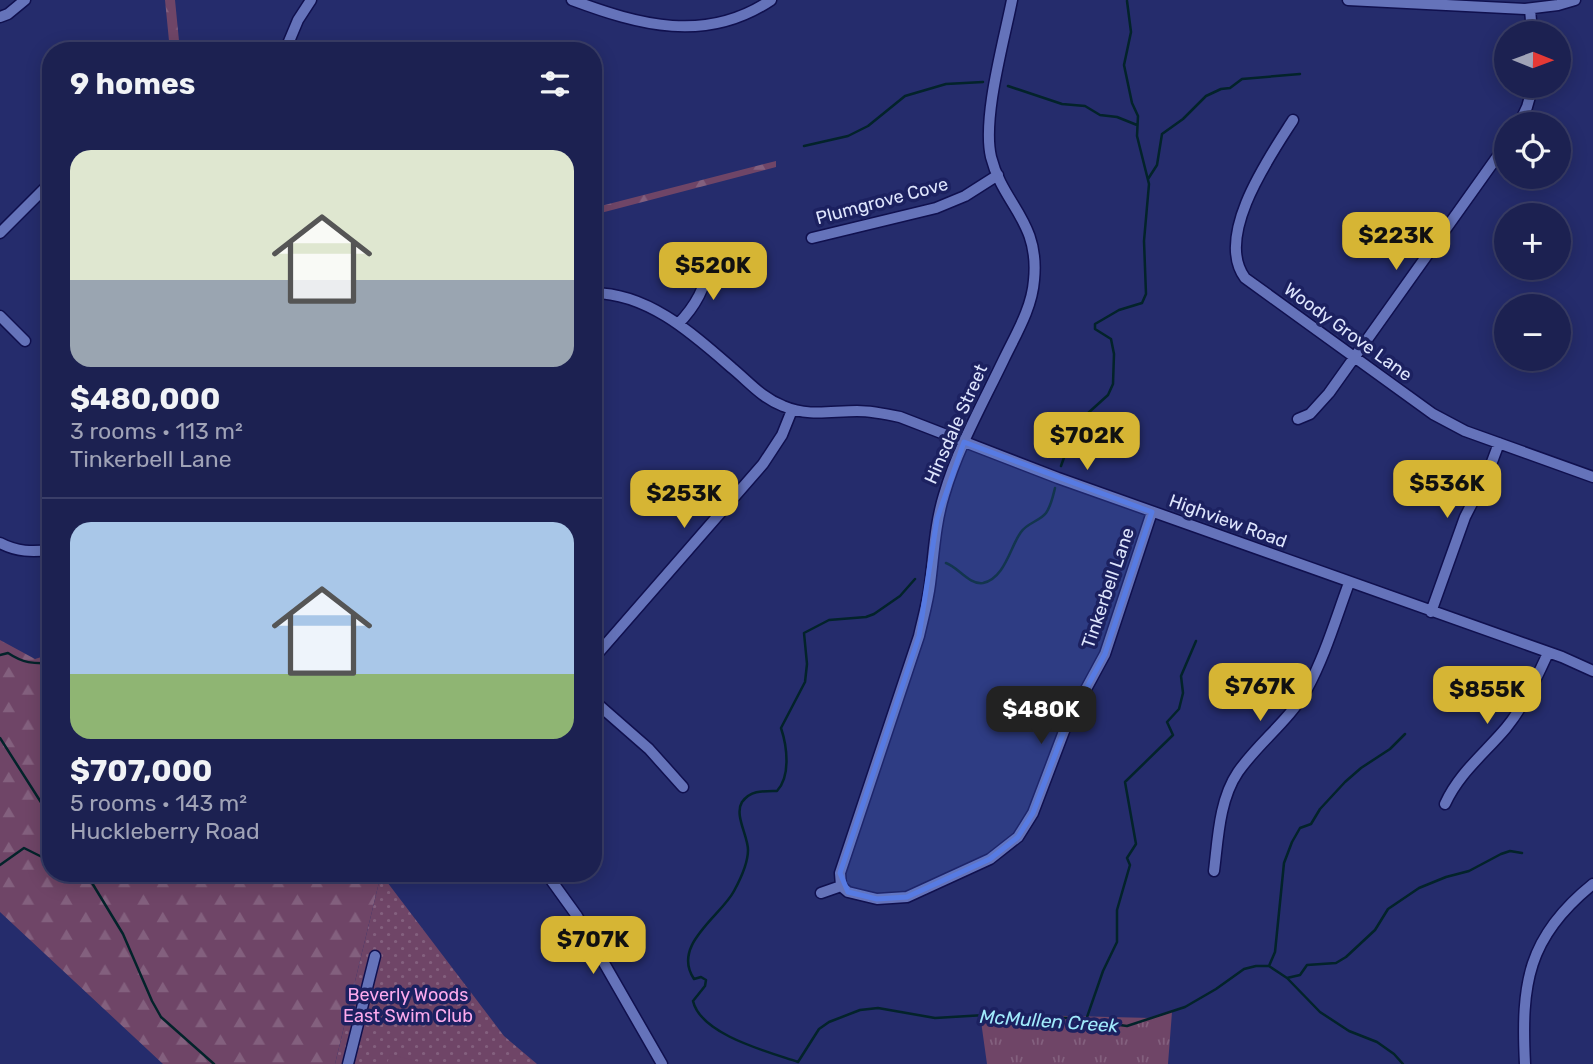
<!DOCTYPE html>
<meta charset="utf-8">
<style>
:root{--surface:#1c2151;--page:#252958;--text:#f1f3f6;--muted:#a0a3b7;--line:#3a3e68;--accent:#d6b534}
body{margin:0;font-family:Rubik,sans-serif;background:var(--page);color:var(--text);height:100vh;display:flex;flex-direction:column;font-size:26px;white-space:nowrap}
*{box-sizing:border-box;margin:0}
p{font-size:23px;color:var(--muted)}
.icon{flex:none;width:38px;height:38px;fill:none;stroke:currentColor;stroke-width:2;stroke-linecap:round;stroke-linejoin:round}
.map{position:relative;flex:1;overflow:hidden}
.sheet{position:absolute;left:42px;top:42px;width:560px;height:840px;display:flex;flex-direction:column;background:var(--surface);border-radius:28px;box-shadow:0 4px 18px #0003,0 0 0 2px var(--line)}
.sheet>*{flex:none}
.needle{width:46px;rotate:91deg}
.buttons{position:absolute;left:1494px;top:21px;display:grid;gap:14px}
.buttons a{display:grid;place-items:center;width:77px;height:77px;border-radius:50%;background:var(--surface);box-shadow:0 4px 18px #0003,0 0 0 2px var(--line);font-size:35px}
.price{position:absolute;translate:-50% -60px;padding:0 16px;border-radius:14px;background:var(--accent);color:#111;font-size:23px;line-height:46px;filter:drop-shadow(0 2px 4px #0008)}
.price::after{content:'';position:absolute;left:50%;top:42px;width:21px;height:16px;margin-left:-10px;background:inherit;clip-path:polygon(0 0,100% 0,50% 100%)}
.price.on{background:#222;color:#fff}
ul{padding:0;list-style:none}
li{display:grid;align-content:center;gap:14px;height:371px;padding:0 28px}
li+li{border-top:2px solid var(--line)}
li span{display:grid;place-items:center;height:217px;border-radius:21px;color:#555}
li>.icon{margin-inline-start:auto}
span .icon{width:126px;height:126px;fill:#fffc;stroke-width:1}
li b{font-size:30px}
h2{display:flex;justify-content:space-between;align-items:center;height:84px;padding:0 28px;font-size:30px}
.map>svg:first-child{display:block}
.grass{fill:url(#grass-tufts)}
.forest{fill:url(#forest-firs)}
.park{fill:url(#park-dots)}
.pitch{fill:#6f4567}
.lines{fill:none;stroke-linecap:round;stroke-linejoin:round}
.stream{stroke:#03232a;stroke-width:2.5}
.minor-casing{stroke:#10104e;stroke-width:13}
.minor{stroke:#6573ba;stroke-width:10}
.marked{fill:#577be3;fill-opacity:0.2;stroke:#577be3;stroke-width:5;stroke-linejoin:round}
.labels{text-anchor:middle;dominant-baseline:central;stroke-width:7;stroke-linejoin:round;paint-order:stroke}
.street-label{font-size:18px;fill:#dee5fd;stroke:#1c2160}
.park-label{font-size:18px;fill:#fdabed;stroke:#1c2160}
.water-label{font-size:19px;font-style:italic;fill:#a1ebfc;stroke:#1c2160}
</style>
<div class="map">
<svg width="1593" height="1064" viewBox="0 0 1593 1064">
<defs>
<pattern id="grass-tufts" width="24" height="20" patternUnits="userSpaceOnUse" patternTransform="scale(1.75)"><rect width="24" height="20" fill="#6f4567"/><path d="M3 7l-1-3M5 7V3M7 7l1-3M15 17l-1-3M17 17v-4M19 17l1-3" fill="none" stroke="#83607e"/></pattern>
<pattern id="forest-firs" width="22" height="20" patternUnits="userSpaceOnUse" patternTransform="scale(1.75)"><rect width="22" height="20" fill="#6f4567"/><path d="M5 1l3.5 6h-7zM16 11l3.5 6h-7z" fill="#83607e"/></pattern>
<pattern id="park-dots" width="8" height="8" patternUnits="userSpaceOnUse" patternTransform="scale(1.75)"><rect width="8" height="8" fill="#6f4567"/><path d="M2 2h.1M6 6h.1" fill="none" stroke="#83607e" stroke-width="1.8" stroke-linecap="round"/></pattern>
</defs>
<rect width="100%" height="100%" fill="#252c6c"/>
<!-- grass -->
<path class="grass" d="M 1172,1012 L 1168,1064 L 987,1064 L 980,1014 L 1152,1018 Z"/>
<!-- forest -->
<path class="forest" d="M 165,0 L 175,0 L 180,51 L 170,51 Z
M 776,161 L 776,167 L 593,215 L 593,208 Z
M 0,640 L 35,659 L 51,654 L 51,682 L 46,684 L 51,750 L 51,873 L 381,874 L 335,1064 L 163,1064 L 0,912 Z"/>
<!-- park -->
<path class="park" d="M 381,874 L 504,1036 L 537,1064 L 335,1064 Z"/>
<!-- pitch -->
<path class="pitch" d="M 390,1054 L 426,1064 L 387,1064 Z"/>
<g class="lines">
<!-- stream -->
<path class="stream" d="M 1008,86 L 1062,104 L 1085,106 L 1100,115 L 1117,117 L 1137,125
M 804,146 L 848,136 L 868,126 L 905,96 L 946,84 L 983,82
M 1148,179 L 1157,165 L 1162,134 L 1183,119 L 1206,96 L 1221,89 L 1230,88 L 1242,79 L 1300,74
M 1061,466 L 1076,424 L 1108,395 L 1113,384 L 1114,354 L 1111,339 L 1095,329 L 1095,324 L 1119,310 L 1142,303 L 1146,294 L 1144,241 L 1149,184 L 1137,136 L 1138,116 L 1132,103 L 1124,65 L 1131,32 L 1127,1
M 946,563 C 958,567 969,585 983,583 C 1005,578 1010,547 1021,532 C 1027,523 1040,521 1046,513 C 1051,506 1053,496 1055,488
M 0,655 L 8,653 C 23,663 33,664 51,663
M 0,738 L 51,818
M 0,865 L 24,848 L 42,857 L 49,855 L 51,850
M 86,873 L 123,934 L 152,1001 L 161,1017 L 214,1064
M 1269,966 L 1275,952 L 1284,863 L 1292,842 L 1300,828 L 1311,824 L 1320,809 L 1345,782 L 1361,768 L 1390,749 L 1405,734
M 1287,978 L 1300,975 L 1307,965 L 1336,963 L 1346,957 L 1375,930 L 1388,909 L 1419,888 L 1446,877 L 1469,871 L 1501,854 L 1510,851 L 1522,853
M 1086,1020 L 1103,971 L 1117,942 L 1117,910 L 1130,865 L 1127,858 L 1136,844 L 1125,782 L 1173,735 L 1167,722 L 1179,709 L 1183,693 L 1181,676 L 1196,641
M 798,1062 C 769,1052 701,1035 693,1001 L 705,986 L 706,980 L 701,977 L 694,979 C 671,945 721,916 734,891 C 740,880 748,862 748,850 C 748,836 734,815 742,802 C 751,790 763,791 777,791 C 791,776 787,746 781,728 L 805,682 L 807,664 L 804,633 L 829,620 L 866,617 L 874,614 L 900,596 L 915,579
M 798,1062 L 819,1029 L 829,1022 L 860,1010 L 878,1008 L 935,1018 L 1002,1014 L 1023,1017 L 1069,1018 L 1127,1026 L 1185,1007 L 1216,989 L 1244,969 L 1256,966 L 1269,966 L 1287,978 L 1320,1012 L 1349,1031 L 1377,1042 L 1394,1054 L 1403,1064"/>
<!-- minor casing -->
<g class="minor-casing">
<path id="minor" d="M 572,0 C 639,25 706,44 771,0
M 1348,0 L 1525,9 L 1558,5 L 1575,0
M 1530,9 L 1532,33
M 0,17 L 8,14 L 25,0
M 285,51 L 298,20 L 311,0
M 1293,120 C 1270,156 1214,236 1245,278 L 1433,414 L 1465,431 L 1593,477
M 1519,124 L 1527,107 L 1533,86
M 0,233 L 51,182
M 812,238 L 936,208 L 965,196 L 998,175
M 593,293 C 648,293 693,334 732,368 C 749,382 762,398 783,406 C 809,417 831,411 857,411 C 872,411 886,414 900,417 L 1058,478 L 1562,657 L 1593,671
M 0,316 L 25,341
M 678,324 C 694,308 708,285 708,262
M 1298,419 L 1310,414 L 1329,393 L 1507,143
M 0,543 C 17,552 32,552 51,550
M 1431,612 L 1465,517 L 1489,470 L 1499,443
M 593,659 L 763,464 L 782,435 L 792,410
M 593,700 L 649,749 L 683,787
M 1445,804 C 1459,773 1484,754 1506,728 C 1524,706 1536,679 1548,653
M 1214,871 C 1218,839 1219,800 1238,772 C 1259,742 1289,721 1307,689 C 1325,656 1336,618 1349,583
M 546,873 L 577,916 L 662,1064
M 841,886 L 840,873 L 919,636 C 923,618 928,601 930,584 C 934,553 935,524 944,495 C 958,447 983,403 1004,359 C 1016,334 1032,308 1034,280 C 1040,221 1003,205 991,157 C 982,118 1004,41 1012,0
M 841,886 L 848,892 L 877,899 L 907,897 L 990,859 L 1018,837 L 1033,813 L 1066,726 L 1105,654 L 1152,512
M 821,893 L 841,886
M 348,1064 L 375,956
M 1525,1064 C 1521,984 1527,937 1593,884"/>
</g>
<!-- minor -->
<use href="#minor" class="minor"/>
</g>
<!-- marked area -->
<path class="marked" d="M 964,442 L 1152,512 L 1105,654 L 1066,726 L 1033,813 L 1018,837 L 990,859 L 907,897 L 877,899 L 848,892 L 840,873 L 919,636 L 937,519 Z"/>
<g class="labels">
<!-- street labels -->
<g class="street-label">
<text transform="translate(882 201) rotate(-15)">Plumgrove Cove</text>
<text transform="translate(1348 332) rotate(36)">Woody Grove Lane</text>
<text transform="translate(956 424) rotate(-66)">Hinsdale Street</text>
<text transform="translate(1228 521) rotate(20)">Highview Road</text>
<text transform="translate(1108 588) rotate(-71)">Tinkerbell Lane</text>
</g>
<!-- park labels -->
<g class="park-label">
<text x="408" y="995">Beverly Woods<tspan x="408" dy="21">East Swim Club</tspan></text>
</g>
<!-- water labels -->
<g class="water-label">
<text transform="translate(1049 1021) rotate(4)">McMullen Creek</text>
</g>
</g>
</svg>
<div class="buttons">
<a><svg class="needle" viewBox="-14 -14 28 28"><path d="M0-13l5 13h-10z" fill="#e53935"/><path d="M0 13l5-13h-10z" fill="#a0a3b7"/></svg></a>
<a><svg class="icon" aria-label="locate" viewBox="0 0 24 24"><circle cx="12" cy="12" r="6"/><path d="M12 2v4M12 18v4M2 12h4M18 12h4"/></svg></a>
<a>+</a>
<a>−</a>
</div>
<b class="price" style="left:1396px;top:272px">$223K</b>
<b class="price" style="left:713px;top:302px">$520K</b>
<b class="price" style="left:1087px;top:472px">$702K</b>
<b class="price" style="left:1447px;top:520px">$536K</b>
<b class="price" style="left:684px;top:530px">$253K</b>
<b class="price" style="left:1260px;top:723px">$767K</b>
<b class="price" style="left:1487px;top:726px">$855K</b>
<b class="price on" style="left:1041px;top:746px">$480K</b>
<b class="price" style="left:593px;top:976px">$707K</b>
<section class="sheet">
<h2>9 homes<svg class="icon" aria-label="filters" viewBox="0 0 24 24"><path d="M4 7h16M4 17h16"/><circle cx="9" cy="7" r="2"/><circle cx="15" cy="17" r="2"/></svg></h2>
<ul>
<li><span style="background:linear-gradient(#dfe7d0 60%,#9aa5b1 0)"><svg class="icon" aria-label="home" viewBox="0 0 24 24"><path d="M3 11l9-7 9 7M6 9v11h12V9"/></svg></span><div><b>$480,000</b><p>3 rooms · 113 m²</p><p>Tinkerbell Lane</p></div></li>
<li><span style="background:linear-gradient(#a9c7e8 70%,#8fb573 0)"><svg class="icon" aria-label="home" viewBox="0 0 24 24"><path d="M3 11l9-7 9 7M6 9v11h12V9"/></svg></span><div><b>$707,000</b><p>5 rooms · 143 m²</p><p>Huckleberry Road</p></div></li>
</ul>
</section>
</div>
